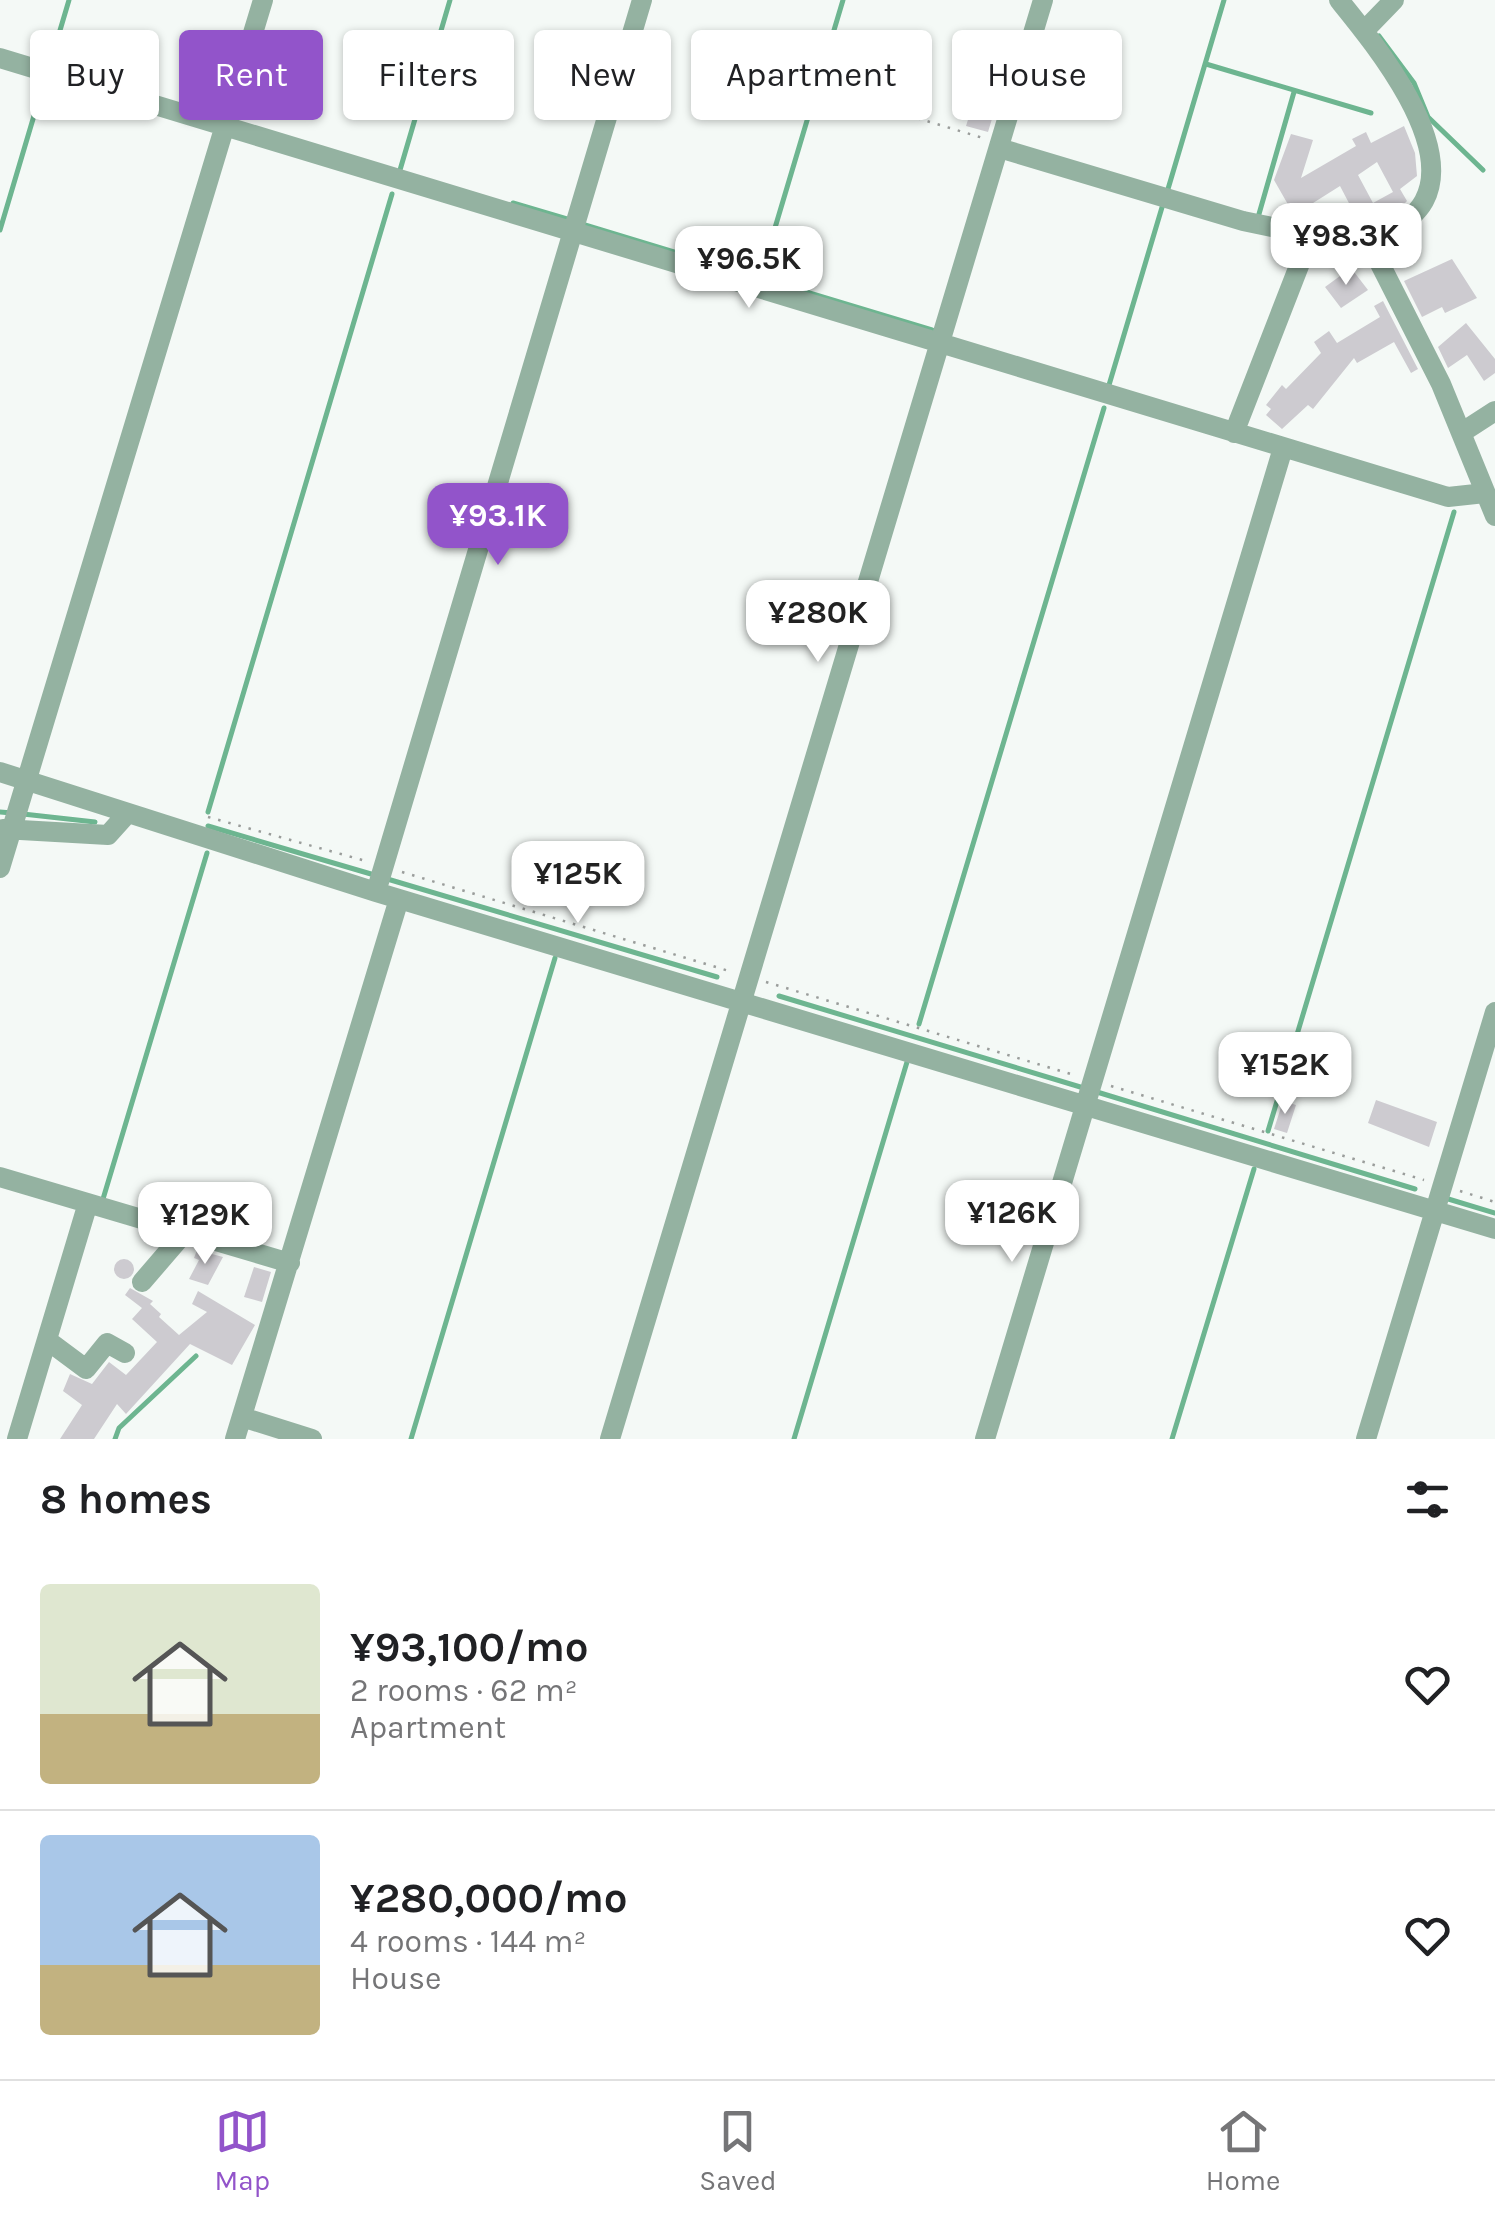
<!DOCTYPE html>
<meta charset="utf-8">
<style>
:root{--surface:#fff;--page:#f2f2f2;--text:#202124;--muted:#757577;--line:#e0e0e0;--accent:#9254ca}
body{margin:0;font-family:Karla,sans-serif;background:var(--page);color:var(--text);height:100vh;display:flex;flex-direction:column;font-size:38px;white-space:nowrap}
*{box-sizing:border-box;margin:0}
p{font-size:32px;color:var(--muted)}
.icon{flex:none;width:55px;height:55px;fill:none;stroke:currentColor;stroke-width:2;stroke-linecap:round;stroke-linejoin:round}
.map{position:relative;height:1439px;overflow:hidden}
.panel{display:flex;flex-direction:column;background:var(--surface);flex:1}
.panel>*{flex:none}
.guide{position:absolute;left:30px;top:30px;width:1435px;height:90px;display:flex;gap:20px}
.price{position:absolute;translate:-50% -85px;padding:0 22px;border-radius:20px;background:#fff;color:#222;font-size:32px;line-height:65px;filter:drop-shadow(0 2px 5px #0008)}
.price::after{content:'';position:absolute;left:50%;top:60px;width:30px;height:22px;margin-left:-15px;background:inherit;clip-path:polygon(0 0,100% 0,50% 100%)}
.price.current{background:var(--accent);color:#fff}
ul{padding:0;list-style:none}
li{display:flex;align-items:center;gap:30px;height:250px;padding:0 40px}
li+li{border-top:2px solid var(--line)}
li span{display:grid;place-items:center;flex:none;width:280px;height:200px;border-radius:10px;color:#555}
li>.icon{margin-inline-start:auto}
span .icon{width:120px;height:120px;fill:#fffc;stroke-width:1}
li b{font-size:42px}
h2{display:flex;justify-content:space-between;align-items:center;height:120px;padding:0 40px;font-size:42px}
.pill{padding:0 35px;border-radius:10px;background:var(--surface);box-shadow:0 2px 8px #0004;font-size:35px;line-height:90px}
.pill.current{background:var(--accent);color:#fff}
.tabs{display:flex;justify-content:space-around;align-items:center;height:140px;border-top:2px solid var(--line);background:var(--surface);font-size:28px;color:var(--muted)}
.tabs a{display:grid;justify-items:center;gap:5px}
.tabs .current{color:var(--accent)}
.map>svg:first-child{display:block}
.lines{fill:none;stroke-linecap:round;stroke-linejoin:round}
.stream{stroke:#6db590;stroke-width:5}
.building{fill:#cdcbd0;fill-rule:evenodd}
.path{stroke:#9a9d9b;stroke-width:2.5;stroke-dasharray:2.5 8;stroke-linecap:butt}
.minor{stroke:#94b2a1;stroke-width:20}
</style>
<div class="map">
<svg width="1495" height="1439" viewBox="0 0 1495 1439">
<rect width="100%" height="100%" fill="#f4f9f6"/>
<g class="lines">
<!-- stream -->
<path class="stream" d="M 1379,36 L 1414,83 L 1428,117 L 1483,170
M 50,64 L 69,0
M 1206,64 L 1371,113
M 400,170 L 450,0
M 1168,189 L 1224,0
M 513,203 L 567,219
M 1259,214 L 1294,92
M 585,225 L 932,330
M 0,230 L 44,82
M 760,278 L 843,0
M 1109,385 L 1163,204
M 0,812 L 12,813
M 208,812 L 392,194
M 23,814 L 95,822
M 208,826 L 371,874
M 384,878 L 717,977
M 779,996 L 1087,1089
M 919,1024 L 1104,408
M 1097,1092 L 1415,1189
M 1268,1131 L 1454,512
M 1445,1198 L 1495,1213
M 103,1199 L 207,853
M 115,1439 L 119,1428 L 196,1356
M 411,1439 L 555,958
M 794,1439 L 907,1062
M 1172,1439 L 1254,1169"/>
</g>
<!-- building -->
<path class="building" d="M 980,82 L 1001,89 L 988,132 L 966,126 Z
M 1404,126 L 1415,153 L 1417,176 L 1400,189 L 1407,201 L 1398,210 L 1368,233 L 1361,232 L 1355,221 L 1344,228 L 1335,226 L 1331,220 L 1351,207 L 1340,186 L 1294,215 L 1274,180 L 1291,134 L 1313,140 L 1301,178 L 1356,146 L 1352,139 L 1366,132 L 1371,143 ZM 1377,162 L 1393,192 L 1373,203 L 1358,175 Z
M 1452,259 L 1477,298 L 1445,313 L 1442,307 L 1422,317 L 1404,281 Z
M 1351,268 L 1368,290 L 1341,308 L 1325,287 Z
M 1383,301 L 1418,369 L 1411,373 L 1394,342 L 1357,363 L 1354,358 L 1313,409 L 1308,405 L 1282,429 L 1266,415 L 1271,409 L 1266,405 L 1282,385 L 1286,389 L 1321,353 L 1314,342 L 1329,331 L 1337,343 L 1380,317 L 1374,306 Z
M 1466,323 L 1495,359 L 1495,373 L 1484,381 L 1467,355 L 1448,368 L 1438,347 Z
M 1376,1100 L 1437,1122 L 1429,1147 L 1368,1123 Z
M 1283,1101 L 1296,1105 L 1287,1133 L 1274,1129 Z
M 197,1250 L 223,1257 L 208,1285 L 189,1279 L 199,1260 L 194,1258 Z
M114 1269a10 10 0 1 1 20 0a10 10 0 1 1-20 0Z
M 254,1267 L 271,1272 L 262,1302 L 244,1297 Z
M 130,1288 L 153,1301 L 150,1304 L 161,1314 L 159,1317 L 179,1335 L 207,1312 L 192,1304 L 198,1291 L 255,1325 L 232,1365 L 190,1344 L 126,1414 L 117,1404 L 94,1439 L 60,1439 L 82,1405 L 63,1391 L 70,1374 L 92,1384 L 109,1362 L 126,1375 L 157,1342 L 132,1319 L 142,1308 L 125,1295 Z"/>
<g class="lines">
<!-- path -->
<path class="path" d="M 827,91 L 983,138
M 208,817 L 366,861
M 402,872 L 729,971
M 766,982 L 1074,1075
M 1111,1086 L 1424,1180
M 1460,1191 L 1495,1202"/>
<!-- minor -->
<path class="minor" d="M 1339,0 C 1373,42 1456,142 1424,201 C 1413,221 1388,232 1372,248
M 1364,31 L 1394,0
M 0,58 L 1448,497 L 1485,493
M 999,148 L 1243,221 L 1372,248 L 1441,384 L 1495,516
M 1234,433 L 1311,235
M 1461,433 L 1495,411
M 0,772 L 376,892 L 1495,1229
M 3,829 L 108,835 L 126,815
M 0,868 L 263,0
M 376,892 L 642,0
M 0,1177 L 290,1263
M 142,1282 L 185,1232
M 47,1340 L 86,1369 L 107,1343 L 125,1353
M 242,1417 L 312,1439
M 17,1439 L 88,1203
M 235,1439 L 399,899
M 610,1439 L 1043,0
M 985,1439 L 1283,448
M 1366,1439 L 1495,1012"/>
</g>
</svg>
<b class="price" style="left:1346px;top:288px">¥98.3K</b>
<b class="price" style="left:749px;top:311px">¥96.5K</b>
<b class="price current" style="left:498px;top:568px">¥93.1K</b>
<b class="price" style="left:818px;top:665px">¥280K</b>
<b class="price" style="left:578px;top:926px">¥125K</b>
<b class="price" style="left:1285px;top:1117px">¥152K</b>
<b class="price" style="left:1012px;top:1265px">¥126K</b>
<b class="price" style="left:205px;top:1267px">¥129K</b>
<div class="guide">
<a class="pill">Buy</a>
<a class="pill current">Rent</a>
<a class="pill">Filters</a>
<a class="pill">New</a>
<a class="pill">Apartment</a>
<a class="pill">House</a>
</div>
</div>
<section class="panel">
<h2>8 homes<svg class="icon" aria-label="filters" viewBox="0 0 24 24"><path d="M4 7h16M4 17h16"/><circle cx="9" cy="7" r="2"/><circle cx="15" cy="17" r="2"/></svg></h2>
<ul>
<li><span style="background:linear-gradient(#dfe7d0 65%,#c2b280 0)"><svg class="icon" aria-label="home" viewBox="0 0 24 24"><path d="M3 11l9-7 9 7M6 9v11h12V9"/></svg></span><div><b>¥93,100/mo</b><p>2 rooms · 62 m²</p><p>Apartment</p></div><svg class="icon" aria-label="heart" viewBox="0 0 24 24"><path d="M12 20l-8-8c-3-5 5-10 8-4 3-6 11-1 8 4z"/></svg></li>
<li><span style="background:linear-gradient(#a9c7e8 65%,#c2b280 0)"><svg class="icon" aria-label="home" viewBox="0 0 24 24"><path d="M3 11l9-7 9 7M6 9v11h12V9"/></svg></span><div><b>¥280,000/mo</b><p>4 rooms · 144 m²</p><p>House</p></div><svg class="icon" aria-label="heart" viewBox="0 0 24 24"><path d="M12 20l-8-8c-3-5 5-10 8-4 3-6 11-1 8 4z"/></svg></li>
</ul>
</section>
<nav class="tabs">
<a class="current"><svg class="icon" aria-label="map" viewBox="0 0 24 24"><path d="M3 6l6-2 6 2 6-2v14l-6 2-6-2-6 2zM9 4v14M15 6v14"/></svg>Map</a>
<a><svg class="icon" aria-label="saved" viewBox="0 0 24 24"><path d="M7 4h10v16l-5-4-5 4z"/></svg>Saved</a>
<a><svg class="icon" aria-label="home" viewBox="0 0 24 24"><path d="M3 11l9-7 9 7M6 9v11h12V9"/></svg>Home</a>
</nav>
